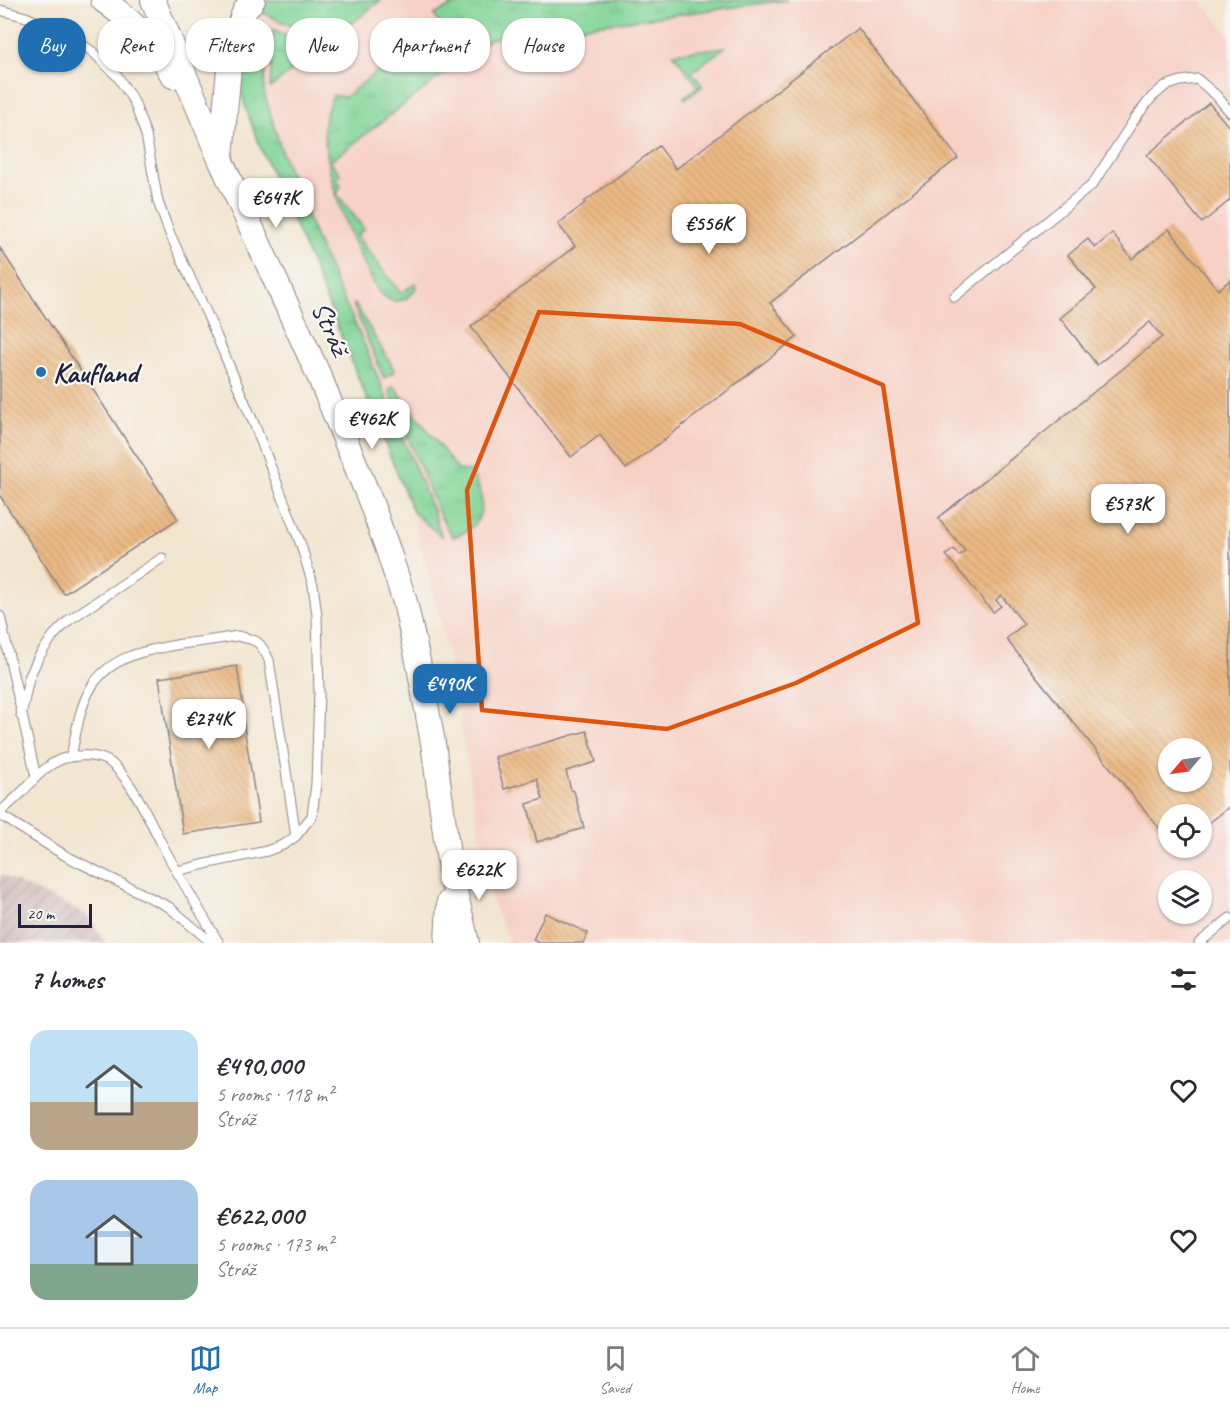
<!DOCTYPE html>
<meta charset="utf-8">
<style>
:root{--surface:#fff;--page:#f7f7f7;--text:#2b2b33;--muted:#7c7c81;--line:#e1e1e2;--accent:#1f6fb2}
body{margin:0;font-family:Caveat,sans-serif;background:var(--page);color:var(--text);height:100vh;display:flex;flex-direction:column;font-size:22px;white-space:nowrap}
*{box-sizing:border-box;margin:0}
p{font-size:20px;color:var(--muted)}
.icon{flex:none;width:33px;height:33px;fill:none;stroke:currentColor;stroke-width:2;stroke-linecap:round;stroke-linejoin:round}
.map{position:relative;height:943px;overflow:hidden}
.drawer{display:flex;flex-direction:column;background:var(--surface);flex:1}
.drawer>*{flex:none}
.banner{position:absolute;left:18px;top:18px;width:600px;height:54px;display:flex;gap:12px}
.needle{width:39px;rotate:241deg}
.controls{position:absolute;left:1158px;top:738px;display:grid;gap:12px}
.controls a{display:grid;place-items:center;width:54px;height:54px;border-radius:50%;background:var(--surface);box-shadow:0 2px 4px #0004;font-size:30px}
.scale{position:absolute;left:18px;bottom:15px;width:74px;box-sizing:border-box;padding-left:6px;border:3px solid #22223b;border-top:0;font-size:16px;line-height:21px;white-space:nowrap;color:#22223b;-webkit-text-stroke:4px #f6f6f2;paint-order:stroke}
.price{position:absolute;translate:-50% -51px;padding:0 14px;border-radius:12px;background:#fff;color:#222;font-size:20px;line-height:39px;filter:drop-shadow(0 2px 3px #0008)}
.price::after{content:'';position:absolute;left:50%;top:36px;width:18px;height:14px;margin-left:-9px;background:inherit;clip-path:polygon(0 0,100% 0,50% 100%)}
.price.selected{background:var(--accent);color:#fff}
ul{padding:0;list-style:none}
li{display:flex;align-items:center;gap:18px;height:150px;padding:0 30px}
li span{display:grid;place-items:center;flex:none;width:168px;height:120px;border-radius:18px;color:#555}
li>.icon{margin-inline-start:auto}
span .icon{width:72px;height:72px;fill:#fffc;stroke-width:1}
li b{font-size:26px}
h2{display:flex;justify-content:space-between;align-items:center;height:72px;padding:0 30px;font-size:26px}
.tag{padding:0 21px;border-radius:24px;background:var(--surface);box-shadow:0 2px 4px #0004;font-size:21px;line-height:54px}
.tag.selected{background:var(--accent);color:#fff}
.dock{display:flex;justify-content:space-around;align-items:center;height:84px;border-top:2px solid var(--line);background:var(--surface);font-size:16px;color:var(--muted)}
.dock a{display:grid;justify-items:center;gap:3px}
.dock .selected{color:var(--accent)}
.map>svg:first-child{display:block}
.built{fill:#f7d1c6;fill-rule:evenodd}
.industrial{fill:url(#industrial-furrows)}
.grass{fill:url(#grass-tufts);stroke:#527b68;stroke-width:1.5}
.building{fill:url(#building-back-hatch);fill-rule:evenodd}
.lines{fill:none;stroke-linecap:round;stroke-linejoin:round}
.service-casing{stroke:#8a8486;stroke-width:11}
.tertiary-casing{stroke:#8a8486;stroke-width:26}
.service{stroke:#fff;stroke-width:9}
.tertiary{stroke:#fff;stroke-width:24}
.marked{fill:none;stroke:#de560e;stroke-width:4.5;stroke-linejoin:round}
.poi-dot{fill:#1f6fb2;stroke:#f6f6f2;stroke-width:2}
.labels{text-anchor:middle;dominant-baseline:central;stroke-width:5;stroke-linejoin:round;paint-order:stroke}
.street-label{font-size:28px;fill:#22223b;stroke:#f6f6f2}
.poi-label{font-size:28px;font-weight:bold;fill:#22223b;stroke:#f6f6f2;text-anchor:start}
</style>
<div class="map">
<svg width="1230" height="943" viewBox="0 0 1230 943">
<defs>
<pattern id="industrial-furrows" width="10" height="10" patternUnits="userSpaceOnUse" patternTransform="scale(1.5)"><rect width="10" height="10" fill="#d2bfbf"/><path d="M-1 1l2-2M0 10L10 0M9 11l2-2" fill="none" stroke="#b4a4a5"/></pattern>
<pattern id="grass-tufts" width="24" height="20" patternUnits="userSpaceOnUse" patternTransform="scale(1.5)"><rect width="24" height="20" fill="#81d496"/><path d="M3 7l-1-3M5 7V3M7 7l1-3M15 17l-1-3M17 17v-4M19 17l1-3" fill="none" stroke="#6fb682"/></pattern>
<pattern id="building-back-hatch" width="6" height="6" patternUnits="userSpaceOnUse" patternTransform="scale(1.5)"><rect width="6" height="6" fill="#ecb983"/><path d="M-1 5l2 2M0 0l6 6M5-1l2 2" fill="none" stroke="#ca9f72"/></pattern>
</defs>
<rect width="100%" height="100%" fill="#f6f6f2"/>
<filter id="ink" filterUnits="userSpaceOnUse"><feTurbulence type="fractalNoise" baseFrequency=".0167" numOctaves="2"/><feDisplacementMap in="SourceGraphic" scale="12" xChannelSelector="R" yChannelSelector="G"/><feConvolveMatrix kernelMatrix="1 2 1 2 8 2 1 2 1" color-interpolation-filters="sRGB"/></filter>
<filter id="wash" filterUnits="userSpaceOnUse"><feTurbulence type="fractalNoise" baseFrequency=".008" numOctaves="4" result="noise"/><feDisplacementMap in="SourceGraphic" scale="24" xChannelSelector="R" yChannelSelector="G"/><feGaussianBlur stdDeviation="1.35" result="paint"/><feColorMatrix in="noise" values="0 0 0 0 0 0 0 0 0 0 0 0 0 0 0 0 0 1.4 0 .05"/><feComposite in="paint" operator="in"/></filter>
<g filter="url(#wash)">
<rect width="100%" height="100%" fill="#f3e6d1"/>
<!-- built -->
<path class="built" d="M 268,0 L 1200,0 L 1230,36 L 1230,943 L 510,943 L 492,902 L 446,644 L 411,507 L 354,366 L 311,262 L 258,142 L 245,106 L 241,88 L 244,49 L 251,25 L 260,10 ZM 1168,748 L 1202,748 L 1202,782 L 1168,782 ZM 1168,814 L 1202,814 L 1202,848 L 1168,848 ZM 1168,880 L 1202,880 L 1202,914 L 1168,914 Z"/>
<!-- industrial -->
<path class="industrial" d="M 0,874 L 86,914 L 106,943 L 0,943 Z"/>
<!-- grass -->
<path class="grass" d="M 268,0 L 381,0 L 327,43 L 259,11 Z
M 475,0 L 788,0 L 495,38 L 490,39 L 460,61 L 434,15 L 451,6 Z
M 252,24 L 267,31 L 264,92 L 282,153 L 321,251 L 362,339 L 433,511 L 442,537 L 413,512 L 311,262 L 258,142 L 245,106 L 241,88 L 240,73 L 244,49 Z
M 273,29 L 318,50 L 270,88 Z
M 429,31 L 450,69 L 331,161 L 341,175 L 336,179 L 341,185 L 337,194 L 364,229 L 357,235 L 361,242 L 401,293 L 416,283 L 417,285 C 414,295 400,305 390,300 C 385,298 381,294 378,291 C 355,248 333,202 327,153 C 326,146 324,138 324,130 C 324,117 328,106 333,95 L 345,97 Z
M 725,47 L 692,72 L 703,86 L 685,99 L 684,97 L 698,86 L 673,53 Z
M 355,304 L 395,371 L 384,378 L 353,305 Z
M 394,386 L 458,470 L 470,471 C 488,497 487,527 453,537 L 440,516 L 389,390 Z"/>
<g id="blocks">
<!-- building -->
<path class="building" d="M 858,28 L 958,158 L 770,303 L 797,337 L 626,469 L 600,435 L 571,457 L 471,327 L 575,246 L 558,224 L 585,203 L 584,202 L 659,146 L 676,169 Z
M 1209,103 L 1230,128 L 1230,200 L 1202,223 L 1147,155 Z
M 1169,229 L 1218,290 L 1230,280 L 1230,806 L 1202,829 L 1202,814 L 1168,814 L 1168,839 L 1006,639 L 1024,624 L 1001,595 L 996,600 L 1001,606 L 993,612 L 946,555 L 954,549 L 959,556 L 965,551 L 938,518 L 1162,337 L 1150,322 L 1097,365 L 1060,318 L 1096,289 L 1068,255 L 1088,239 L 1095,248 L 1112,233 L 1132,259 ZM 1168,748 L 1202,748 L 1202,782 L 1168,782 Z
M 0,248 L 178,519 L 64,594 L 0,496 Z
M 237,666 L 244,713 L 242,713 L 259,822 L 183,834 L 159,678 Z
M 587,731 L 596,762 L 566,771 L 571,790 L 574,791 L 584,828 L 537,842 L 527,804 L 543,799 L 537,779 L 504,789 L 495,757 Z
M 545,913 L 588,933 L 583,943 L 539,943 L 533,940 Z"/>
</g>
</g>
<g filter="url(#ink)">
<use href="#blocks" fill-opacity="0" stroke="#8a8486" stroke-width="1.5"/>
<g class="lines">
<!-- service casing -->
<g class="service-casing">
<path id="service" d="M 0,10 L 26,17 L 71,37 L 93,52 L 118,77 L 134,102 L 146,135 L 158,202 L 170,234 L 207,314 L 255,426 L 301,545 L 313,585 L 317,615 L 319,693 L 316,784 L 312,816 L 296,836 L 285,844 L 267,851 L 214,862 L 177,871
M 954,297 L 1092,185 L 1136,117 L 1152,97 L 1165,86 L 1181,81 L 1197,79 L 1216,95 L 1230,112
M 0,616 L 36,777
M 21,716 L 29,678 L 38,658 L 53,636 L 69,620 L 162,558
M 71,757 C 76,734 79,707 92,686 C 112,655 148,650 181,644 C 200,642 218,639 237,636 C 258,640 260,641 269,660 L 296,836
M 0,812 C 7,806 14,800 20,794 C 33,781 44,766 62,759 C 77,754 98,754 111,763 C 134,782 152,826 166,852 C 183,883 201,913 219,943
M 0,815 L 66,856 L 169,907 L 212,943
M 1199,943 L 1230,918"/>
</g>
<!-- tertiary casing -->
<g class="tertiary-casing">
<path id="tertiary" d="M 103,0 C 135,24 153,40 173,76
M 153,0 L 220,159 L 320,378 L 370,500 L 388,550 L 405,602 L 418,661 L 433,743 L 450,869 L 467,943
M 221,156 L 231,46 L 245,10 L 253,0
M 447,943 L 449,902"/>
</g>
<!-- service -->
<use href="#service" class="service"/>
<!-- tertiary -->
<use href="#tertiary" class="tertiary"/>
</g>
</g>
<!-- marked area -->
<path class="marked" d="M 539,312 L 740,324 L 883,385 L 918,623 L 796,683 L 667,729 L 482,710 L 467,490 Z"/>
<!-- markers -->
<circle class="poi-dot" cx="41" cy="372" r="6"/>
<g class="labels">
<!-- street labels -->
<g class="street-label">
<text transform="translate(331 328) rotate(66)">Stráž</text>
</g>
<!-- poi labels -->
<g class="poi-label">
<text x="53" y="372">Kaufland</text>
</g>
</g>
</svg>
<div class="controls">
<a><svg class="needle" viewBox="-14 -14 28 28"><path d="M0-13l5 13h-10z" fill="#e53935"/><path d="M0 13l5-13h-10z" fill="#7c7c81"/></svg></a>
<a><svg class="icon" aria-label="locate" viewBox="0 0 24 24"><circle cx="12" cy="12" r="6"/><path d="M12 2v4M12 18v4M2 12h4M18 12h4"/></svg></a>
<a><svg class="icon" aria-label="layers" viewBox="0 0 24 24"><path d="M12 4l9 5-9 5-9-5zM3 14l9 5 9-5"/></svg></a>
</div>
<div class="scale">20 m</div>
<b class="price" style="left:276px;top:229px">€647K</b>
<b class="price" style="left:709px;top:255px">€556K</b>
<b class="price" style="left:372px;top:450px">€462K</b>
<b class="price" style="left:1128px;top:535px">€573K</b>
<b class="price selected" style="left:450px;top:715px">€490K</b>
<b class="price" style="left:209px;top:750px">€274K</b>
<b class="price" style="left:479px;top:901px">€622K</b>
<div class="banner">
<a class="tag selected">Buy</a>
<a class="tag">Rent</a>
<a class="tag">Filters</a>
<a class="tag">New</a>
<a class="tag">Apartment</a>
<a class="tag">House</a>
</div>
</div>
<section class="drawer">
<h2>7 homes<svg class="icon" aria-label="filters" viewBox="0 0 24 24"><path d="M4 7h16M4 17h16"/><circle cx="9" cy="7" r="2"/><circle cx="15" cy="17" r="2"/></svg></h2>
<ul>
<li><span style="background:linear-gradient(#bfe0f5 60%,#b9a48a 0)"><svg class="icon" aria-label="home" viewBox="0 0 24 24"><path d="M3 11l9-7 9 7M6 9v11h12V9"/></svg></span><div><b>€490,000</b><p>5 rooms · 118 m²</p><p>Stráž</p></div><svg class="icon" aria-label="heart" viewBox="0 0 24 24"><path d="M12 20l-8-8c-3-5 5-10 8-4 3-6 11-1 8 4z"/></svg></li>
<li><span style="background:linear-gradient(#a9c7e8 70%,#7fa58c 0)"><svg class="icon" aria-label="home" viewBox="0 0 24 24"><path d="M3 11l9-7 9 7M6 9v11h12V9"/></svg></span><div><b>€622,000</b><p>5 rooms · 173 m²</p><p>Stráž</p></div><svg class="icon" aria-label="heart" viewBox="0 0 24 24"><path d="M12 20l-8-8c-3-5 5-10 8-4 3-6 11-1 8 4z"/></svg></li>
</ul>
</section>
<nav class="dock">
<a class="selected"><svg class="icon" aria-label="map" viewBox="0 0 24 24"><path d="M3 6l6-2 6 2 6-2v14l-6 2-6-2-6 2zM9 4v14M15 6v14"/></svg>Map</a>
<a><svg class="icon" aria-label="saved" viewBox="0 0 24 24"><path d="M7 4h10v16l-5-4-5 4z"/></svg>Saved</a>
<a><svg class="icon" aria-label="home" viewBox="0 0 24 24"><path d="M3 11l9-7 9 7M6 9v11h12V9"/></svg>Home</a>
</nav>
